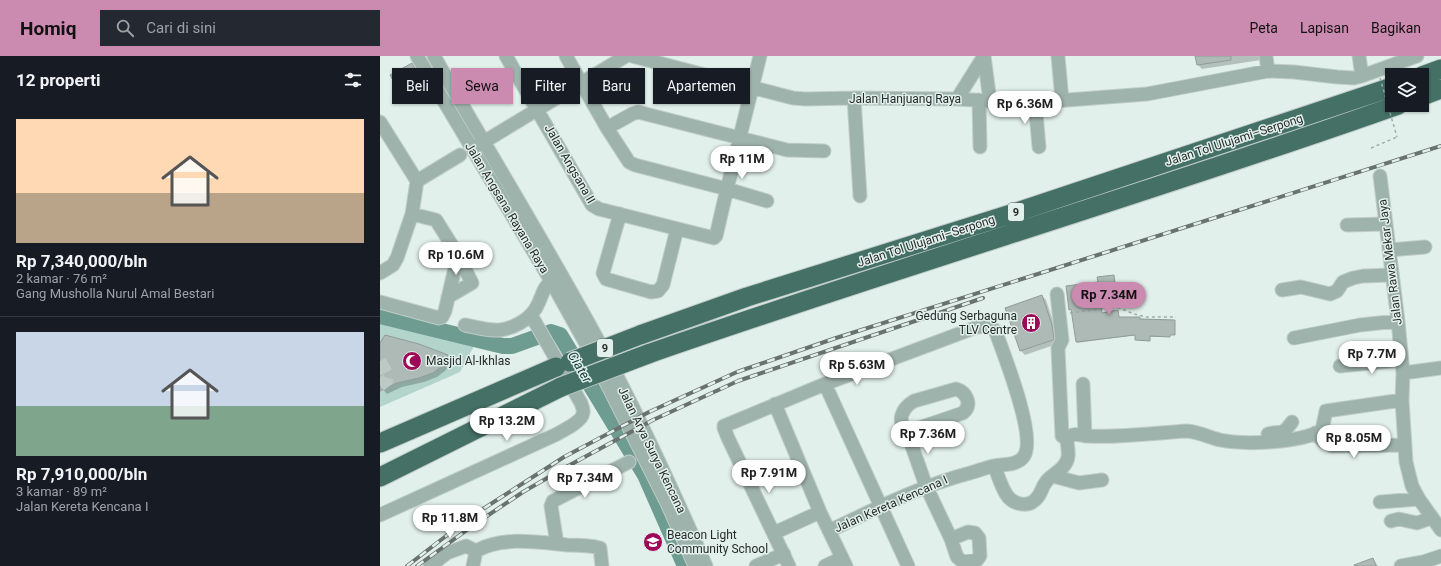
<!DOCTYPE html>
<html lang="id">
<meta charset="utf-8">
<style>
:root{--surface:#171b24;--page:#242831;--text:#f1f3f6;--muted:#9ea1a6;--line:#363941;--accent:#cb8aaf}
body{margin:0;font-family:Roboto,sans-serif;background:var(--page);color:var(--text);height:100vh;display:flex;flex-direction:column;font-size:15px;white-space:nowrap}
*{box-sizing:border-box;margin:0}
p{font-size:13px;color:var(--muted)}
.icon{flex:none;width:22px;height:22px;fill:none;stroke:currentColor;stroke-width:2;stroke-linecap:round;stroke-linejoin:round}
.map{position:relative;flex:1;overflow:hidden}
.details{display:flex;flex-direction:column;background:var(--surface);width:380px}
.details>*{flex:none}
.hud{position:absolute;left:12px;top:12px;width:380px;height:36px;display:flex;gap:8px}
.buttons{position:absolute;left:1005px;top:12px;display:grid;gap:8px}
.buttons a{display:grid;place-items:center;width:44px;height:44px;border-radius:0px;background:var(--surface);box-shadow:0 1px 3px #0004;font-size:20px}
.price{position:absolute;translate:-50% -34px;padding:0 9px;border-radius:14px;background:#fff;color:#222;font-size:13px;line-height:26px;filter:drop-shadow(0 1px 2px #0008)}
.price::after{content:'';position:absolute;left:50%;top:24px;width:12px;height:9px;margin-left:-6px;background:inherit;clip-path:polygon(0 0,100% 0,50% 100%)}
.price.current{background:var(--accent);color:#111}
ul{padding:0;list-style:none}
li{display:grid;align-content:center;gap:8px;height:212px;padding:0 16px}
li+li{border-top:1px solid var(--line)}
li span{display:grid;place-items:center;height:124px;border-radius:0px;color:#555}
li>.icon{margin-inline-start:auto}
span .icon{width:72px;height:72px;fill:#fffc;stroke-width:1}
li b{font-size:17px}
h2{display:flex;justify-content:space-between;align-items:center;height:48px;padding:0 16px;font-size:17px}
.tag{padding:0 14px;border-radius:0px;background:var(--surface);box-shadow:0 1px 3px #0004;font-size:14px;line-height:36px}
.tag.current{background:var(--accent);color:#111}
header{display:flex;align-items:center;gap:24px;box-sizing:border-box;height:56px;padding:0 20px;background:var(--accent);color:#111}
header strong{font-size:19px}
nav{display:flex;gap:22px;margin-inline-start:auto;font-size:14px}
.search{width:280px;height:36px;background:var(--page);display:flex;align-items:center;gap:10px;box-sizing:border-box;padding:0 14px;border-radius:0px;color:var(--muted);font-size:15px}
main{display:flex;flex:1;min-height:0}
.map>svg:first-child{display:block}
.green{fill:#b2d4cb}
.shadow{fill:#0003}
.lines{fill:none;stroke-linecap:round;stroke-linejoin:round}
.river{stroke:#6f9c91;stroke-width:16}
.building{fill:#adbab6;stroke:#909c99}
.minor-tunnel{stroke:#bcc9c5;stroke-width:13;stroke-dasharray:13 6;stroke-linecap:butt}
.minor-casing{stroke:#c0cdc9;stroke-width:15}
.highway-casing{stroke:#c0cdc9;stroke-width:21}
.path{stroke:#a0aba8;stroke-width:1.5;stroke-dasharray:3 3;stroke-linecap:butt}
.minor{stroke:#9fb3ad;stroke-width:13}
.highway{stroke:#447066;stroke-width:19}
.rail-casing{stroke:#6a7270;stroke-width:4}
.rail{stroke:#e2f0ec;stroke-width:2.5;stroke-dasharray:8;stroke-linecap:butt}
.highway-bridge-casing{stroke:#c0cdc9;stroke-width:21;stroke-linecap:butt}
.path-bridge{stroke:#a0aba8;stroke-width:1.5;stroke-dasharray:3 3;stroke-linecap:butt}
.highway-bridge{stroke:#447066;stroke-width:19}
.labels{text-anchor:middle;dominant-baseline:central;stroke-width:3;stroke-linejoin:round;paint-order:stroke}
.shield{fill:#e2f0ec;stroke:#5e6664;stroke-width:1}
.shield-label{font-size:11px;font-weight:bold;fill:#262b2a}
.street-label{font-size:12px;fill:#262b2a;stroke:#e2f0ec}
.poi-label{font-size:12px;fill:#262b2a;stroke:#e2f0ec;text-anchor:start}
.water-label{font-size:13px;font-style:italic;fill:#0e3930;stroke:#e2f0ec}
</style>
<header>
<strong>Homiq</strong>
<div class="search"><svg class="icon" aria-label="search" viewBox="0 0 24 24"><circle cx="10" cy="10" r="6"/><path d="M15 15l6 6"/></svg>Cari di sini</div>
<nav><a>Peta</a><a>Lapisan</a><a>Bagikan</a></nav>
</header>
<main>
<section class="details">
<h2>12 properti<svg class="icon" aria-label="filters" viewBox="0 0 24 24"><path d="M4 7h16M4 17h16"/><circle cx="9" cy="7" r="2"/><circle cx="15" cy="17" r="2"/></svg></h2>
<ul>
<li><span style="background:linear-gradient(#ffd9b3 60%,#b9a48a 0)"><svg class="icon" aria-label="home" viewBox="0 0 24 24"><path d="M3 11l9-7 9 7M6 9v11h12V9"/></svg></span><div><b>Rp 7,340,000/bln</b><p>2 kamar · 76 m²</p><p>Gang Musholla Nurul Amal Bestari</p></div></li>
<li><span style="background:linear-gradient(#c9d6e8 60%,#7fa58c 0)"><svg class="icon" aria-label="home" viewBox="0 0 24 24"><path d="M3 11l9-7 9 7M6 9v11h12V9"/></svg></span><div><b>Rp 7,910,000/bln</b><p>3 kamar · 89 m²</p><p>Jalan Kereta Kencana I</p></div></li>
</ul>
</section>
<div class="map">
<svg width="1061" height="510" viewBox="0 0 1061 510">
<rect width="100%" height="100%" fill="#e2f0ec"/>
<!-- green -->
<path class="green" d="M 0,268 L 94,290 L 80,316 L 0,351 Z"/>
<!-- shadow -->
<path class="shadow" d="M 816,0 L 880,0 L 881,4 L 822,13 L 818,9 Z
M 32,8 L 43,26 L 23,37 L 20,34 Z
M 734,221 L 736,236 L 719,238 L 722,258 L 738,255 L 739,262 L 795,264 L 795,279 L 790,279 L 790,281 L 770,281 L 770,285 L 756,284 L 756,279 L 697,287 L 692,254 L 690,253 L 719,227 Z
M 662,240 L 666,244 L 676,274 L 677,288 L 645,299 L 641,295 L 626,252 Z
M 0,290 L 67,300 L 71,304 L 66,314 L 57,321 L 44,326 L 22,331 L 7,338 L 0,330 Z
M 993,503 L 998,510 L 974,510 Z"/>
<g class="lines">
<!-- river -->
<path class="river" d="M 0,260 L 123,290 L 132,290 L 171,276 L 180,279 L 265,419 L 305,510"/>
</g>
<!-- building -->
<path class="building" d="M 815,0 L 851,0 L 851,4 L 817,9 Z
M 32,7 L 41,23 L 19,35 L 10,19 Z
M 734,219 L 736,235 L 719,238 L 722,257 L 738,254 L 739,261 L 760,261 L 760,263 L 795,264 L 795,279 L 790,279 L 790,281 L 770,280 L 770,285 L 755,284 L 755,279 L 696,286 L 691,253 L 689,254 L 686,230 L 718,226 L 717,221 Z
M 662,239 L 672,269 L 674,283 L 673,284 L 640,295 L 625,252 Z
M 5,279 L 39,288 L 68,299 L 62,310 L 53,317 L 39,322 L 17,327 L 0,335 L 0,287 Z
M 993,502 L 996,510 L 974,510 L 974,509 Z"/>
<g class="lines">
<!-- minor-tunnel -->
<path class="minor-tunnel" d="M 0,305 L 8,320 L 7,324 L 0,329"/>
<!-- minor casing -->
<g class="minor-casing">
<path id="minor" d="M 37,0 L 171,225 L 215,304 L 288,449 L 315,510
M 54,0 C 111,100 172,198 226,299 C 263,368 295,439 326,510
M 126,0 L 212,149 L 219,153 L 334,182 L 336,180 L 347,133 L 380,0
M 186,0 L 227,72 L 249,106 L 255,109 L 347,133 L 387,145
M 252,0 L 413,42 L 425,43 L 474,42 L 577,43 L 610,45 L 661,46 L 767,38 L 888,15 L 914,16 L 957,21 L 974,22 L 982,20 L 1037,0
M 604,0 L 610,45
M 678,0 L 682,44
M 886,0 L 888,15
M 979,0 L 982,20
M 474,42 L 480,140
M 577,43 L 604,0
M 599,44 L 600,91
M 655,46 L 659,91
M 0,66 L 37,125
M 227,72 L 252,58 L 258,56 L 407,94 L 444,95
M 97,90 L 246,0
M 1000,120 L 1018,265 L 1023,317 L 1022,344 L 1026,406 L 1032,430 L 1039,443 L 1061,474
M 240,158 L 223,217 L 226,223 L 271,236 L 278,235 L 283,229 L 297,173
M 967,169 L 1006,168
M 1009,194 L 1045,191
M 0,217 L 13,209 L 17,202 L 32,158 L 37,125 L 80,99
M 902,234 L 921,231 L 950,238 L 957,235 L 963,226 L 973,222 L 983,220 L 1011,219
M 677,238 L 682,284 L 678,292 L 682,380 L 687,383
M 68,241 L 92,227 L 78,199
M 0,246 L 59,262 L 62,261 L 65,255 L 78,199 L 56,164 L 32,158
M 85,269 C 96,271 108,275 119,274 C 132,273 149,264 156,252 C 165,236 160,232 179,220
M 914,282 L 980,269 L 1018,265
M 960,310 L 1021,304
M 1023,317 L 1061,312
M 445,328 L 528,510
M 703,328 L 705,380
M 395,348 L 440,456 L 466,510
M 527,376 L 583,357 C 593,348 586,336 576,333 L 534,345 C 522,352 516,365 527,376 L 546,430 L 571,483 L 588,476 L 595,477 L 599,482 L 600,500 L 597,504 L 583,506 L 577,501 L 571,483
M 935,377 L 944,386 L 952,390 L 1024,389
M 888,378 C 902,374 901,381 912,366
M 614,410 C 618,419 621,430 626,438 C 632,448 647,452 655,444 C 662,438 661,432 666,426 C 671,418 686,414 688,401 C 689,396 687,389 687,383 C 692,376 700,379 707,380 C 740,382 774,377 807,375 C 819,376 828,381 840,384 C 864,389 921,387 942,374 L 946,355 L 1022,344
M 673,420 L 699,427 L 722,424
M 1000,446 L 1039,443
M 0,459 L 175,379 C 182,375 202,366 203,357 C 204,354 202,350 201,347 L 151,259
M 1011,465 L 1019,463 L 1037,467 L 1051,462
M 394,477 L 440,456
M 177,488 L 171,450 L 173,445 L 249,406
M 50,510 L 67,497 L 86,490 L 96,495
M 93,510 L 96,495 C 122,480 158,486 187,489 C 198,489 209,489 220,492 L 222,510
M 376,510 L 404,498
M 409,510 L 348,382 L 344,372 L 344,370 L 445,328 L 597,271 L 607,270 L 615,274 C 623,296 657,381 644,400 C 638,410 623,408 613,410 C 605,412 597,415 590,417 C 540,430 495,453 449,475
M 445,510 L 462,502
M 1021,510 L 1043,506 L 1061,500"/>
</g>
<!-- highway casing -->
<g class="highway-casing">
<path id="highway" d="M 1042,20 L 1061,13
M 1042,40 L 1061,33
M 260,279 L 367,241 L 634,157 L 1012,31
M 268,298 C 517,211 770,137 1018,49
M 0,387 L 176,311
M 0,421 L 181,331"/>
</g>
<!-- path -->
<path class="path" d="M 991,92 L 1017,81
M 690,257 L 737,251 L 754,258 L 766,261 L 796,261"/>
<!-- minor -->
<use href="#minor" class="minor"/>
<!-- highway -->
<use href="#highway" class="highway"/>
<!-- rail casing -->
<g class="rail-casing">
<path id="rail" d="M 27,510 L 92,460 L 184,401 L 269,356 L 357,316 L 456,282 L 1061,90
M 37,510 L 98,466 L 143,436 L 188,410 L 273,364 L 358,325 L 603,242"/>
</g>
<!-- rail -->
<use href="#rail" class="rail"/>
<!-- highway-bridge casing -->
<g class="highway-bridge-casing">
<path id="highway-bridge" d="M 190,306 L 260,279
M 181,331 L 268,298"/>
</g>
<!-- path-bridge -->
<path class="path-bridge" d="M 1000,22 L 1017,81"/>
<!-- highway-bridge -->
<use href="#highway-bridge" class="highway-bridge"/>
</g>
<!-- icons -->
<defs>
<g id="building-disc" transform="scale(1)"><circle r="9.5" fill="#9c0a58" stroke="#e2f0ec"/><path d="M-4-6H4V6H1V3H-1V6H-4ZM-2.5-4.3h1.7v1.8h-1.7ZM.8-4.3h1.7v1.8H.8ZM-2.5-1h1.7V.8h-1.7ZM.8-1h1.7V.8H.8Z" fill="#fff"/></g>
<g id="mosque-disc" transform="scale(1)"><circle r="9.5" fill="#9c0a58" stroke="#e2f0ec"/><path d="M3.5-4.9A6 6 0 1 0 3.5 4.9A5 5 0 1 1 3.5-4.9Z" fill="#fff"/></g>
<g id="school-disc" transform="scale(1)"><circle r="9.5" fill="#9c0a58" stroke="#e2f0ec"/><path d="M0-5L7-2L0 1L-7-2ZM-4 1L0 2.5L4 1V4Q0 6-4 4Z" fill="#fff"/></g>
</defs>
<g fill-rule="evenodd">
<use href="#building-disc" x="651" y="267"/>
<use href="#mosque-disc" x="32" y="305"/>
<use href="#school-disc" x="273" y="486"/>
</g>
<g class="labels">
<!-- shield labels -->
<g class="shield">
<rect x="628" y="147" width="16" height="18" rx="3"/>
<rect x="217" y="283" width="16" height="18" rx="3"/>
</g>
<g class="shield-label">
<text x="636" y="156">9</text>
<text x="225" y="292">9</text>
</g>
<!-- street labels -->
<g class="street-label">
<text x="525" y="43">Jalan Hanjuang Raya</text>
<text transform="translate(854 84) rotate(-18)">Jalan Tol Ulujami–Serpong</text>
<text transform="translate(190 108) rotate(60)">Jalan Angsana II</text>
<text transform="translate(127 152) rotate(59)">Jalan Angsana Rayana Raya</text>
<text transform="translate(546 185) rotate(-18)">Jalan Tol Ulujami–Serpong</text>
<text transform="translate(1010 206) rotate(-97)">Jalan Rawa Mekar Jaya</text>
<text transform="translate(272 394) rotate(64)">Jalan Arya Surya Kencana</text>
<text transform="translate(511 448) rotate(-24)">Jalan Kereta Kencana I</text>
</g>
<!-- poi labels -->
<g class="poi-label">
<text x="637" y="260" text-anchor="end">Gedung Serbaguna<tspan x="637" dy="14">TLV Centre</tspan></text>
<text x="46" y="305">Masjid Al-Ikhlas</text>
<text x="287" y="479">Beacon Light<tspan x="287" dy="14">Community School</tspan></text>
</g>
<!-- water labels -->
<g class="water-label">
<text transform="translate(200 311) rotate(59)">Ciater</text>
</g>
</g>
</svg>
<div class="buttons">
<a><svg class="icon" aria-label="layers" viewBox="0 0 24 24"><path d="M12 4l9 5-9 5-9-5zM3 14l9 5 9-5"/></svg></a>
</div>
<b class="price" style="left:645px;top:69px">Rp 6.36M</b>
<b class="price" style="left:362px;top:124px">Rp 11M</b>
<b class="price" style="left:76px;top:220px">Rp 10.6M</b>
<b class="price current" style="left:729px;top:260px">Rp 7.34M</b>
<b class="price" style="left:992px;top:319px">Rp 7.7M</b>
<b class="price" style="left:477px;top:330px">Rp 5.63M</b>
<b class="price" style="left:127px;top:386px">Rp 13.2M</b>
<b class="price" style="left:548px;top:399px">Rp 7.36M</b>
<b class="price" style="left:974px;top:403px">Rp 8.05M</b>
<b class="price" style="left:389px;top:438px">Rp 7.91M</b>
<b class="price" style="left:205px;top:443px">Rp 7.34M</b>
<b class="price" style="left:70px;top:483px">Rp 11.8M</b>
<div class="hud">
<a class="tag">Beli</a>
<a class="tag current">Sewa</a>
<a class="tag">Filter</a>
<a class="tag">Baru</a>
<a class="tag">Apartemen</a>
</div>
</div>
</main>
